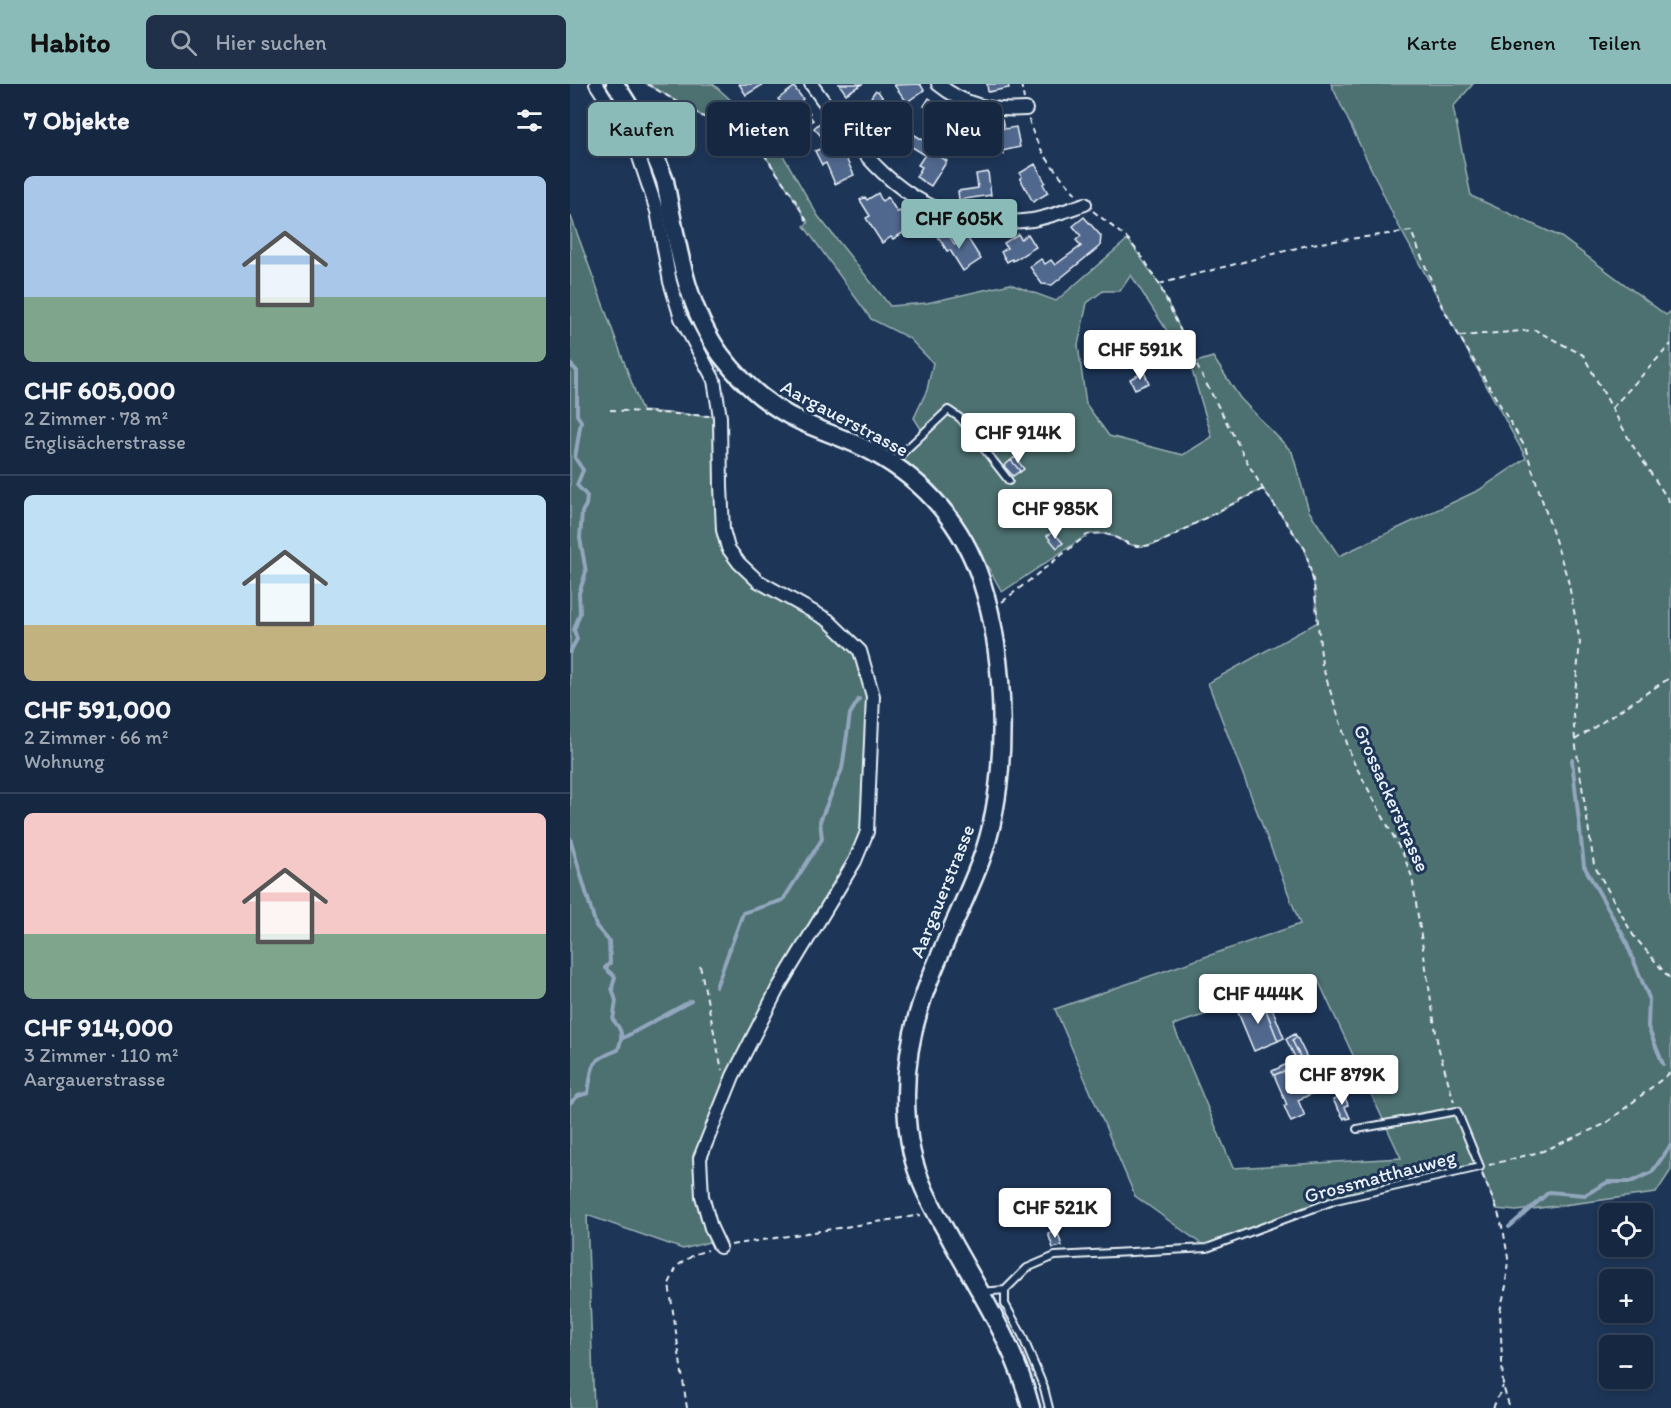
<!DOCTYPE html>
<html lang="de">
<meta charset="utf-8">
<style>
:root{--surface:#162841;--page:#1f3048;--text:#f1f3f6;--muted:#9ea6b1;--line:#35445a;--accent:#8bbbb9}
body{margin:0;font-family:Itim,sans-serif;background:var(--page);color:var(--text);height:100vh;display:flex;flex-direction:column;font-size:22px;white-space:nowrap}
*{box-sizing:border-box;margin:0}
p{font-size:20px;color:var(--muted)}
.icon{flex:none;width:33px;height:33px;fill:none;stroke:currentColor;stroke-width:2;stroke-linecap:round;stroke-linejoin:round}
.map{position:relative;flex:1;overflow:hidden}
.drawer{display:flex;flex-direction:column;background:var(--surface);width:570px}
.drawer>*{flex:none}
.hud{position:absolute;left:18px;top:18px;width:570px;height:54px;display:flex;gap:12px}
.buttons{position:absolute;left:1029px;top:1119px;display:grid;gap:12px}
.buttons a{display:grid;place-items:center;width:54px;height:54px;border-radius:9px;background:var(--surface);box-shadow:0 3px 9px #0003,0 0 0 2px var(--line);font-size:30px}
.price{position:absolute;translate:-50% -51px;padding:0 14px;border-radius:6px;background:#fff;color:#222;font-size:20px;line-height:39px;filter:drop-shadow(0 2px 3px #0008)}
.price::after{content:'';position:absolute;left:50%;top:36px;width:18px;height:14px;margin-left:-9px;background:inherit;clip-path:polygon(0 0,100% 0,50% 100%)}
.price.selected{background:var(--accent);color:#111}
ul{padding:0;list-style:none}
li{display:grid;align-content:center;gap:12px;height:318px;padding:0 24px}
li+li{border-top:2px solid var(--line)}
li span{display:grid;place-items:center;height:186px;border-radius:9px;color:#555}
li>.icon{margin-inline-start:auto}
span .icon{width:108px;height:108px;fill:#fffc;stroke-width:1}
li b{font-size:26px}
h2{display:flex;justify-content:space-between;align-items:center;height:72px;padding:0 24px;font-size:26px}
.chip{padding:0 21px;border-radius:9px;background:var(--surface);box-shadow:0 3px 9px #0003,0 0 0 2px var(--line);font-size:21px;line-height:54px}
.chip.selected{background:var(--accent);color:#111}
header{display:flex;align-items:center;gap:36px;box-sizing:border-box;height:84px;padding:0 30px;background:var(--accent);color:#111}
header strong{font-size:28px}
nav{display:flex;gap:33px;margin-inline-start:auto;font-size:21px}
.search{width:420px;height:54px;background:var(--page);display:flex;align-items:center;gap:15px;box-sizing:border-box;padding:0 21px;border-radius:9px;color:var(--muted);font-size:22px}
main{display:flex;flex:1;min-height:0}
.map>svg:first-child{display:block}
.green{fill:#4d6f70;stroke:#9ab0b4;stroke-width:1.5;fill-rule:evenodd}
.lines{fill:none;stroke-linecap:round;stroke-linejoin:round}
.stream{stroke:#92a7be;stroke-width:4}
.building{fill:#51678e;stroke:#e8f1f8;stroke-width:1.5}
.service-casing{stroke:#e8f1f8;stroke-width:10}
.minor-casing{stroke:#e8f1f8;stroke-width:16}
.secondary-casing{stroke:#e8f1f8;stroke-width:21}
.path{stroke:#e8f1f8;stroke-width:2;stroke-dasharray:6 4.5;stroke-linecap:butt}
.service{stroke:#1d3557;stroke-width:6}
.minor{stroke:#1d3557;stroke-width:12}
.secondary{stroke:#1d3557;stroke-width:16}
.labels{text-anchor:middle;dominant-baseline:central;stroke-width:6;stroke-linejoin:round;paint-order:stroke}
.street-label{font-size:20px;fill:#e8f1f8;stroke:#1d3557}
</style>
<header>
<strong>Habito</strong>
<div class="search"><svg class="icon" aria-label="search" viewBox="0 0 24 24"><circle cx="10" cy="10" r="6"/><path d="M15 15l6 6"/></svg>Hier suchen</div>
<nav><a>Karte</a><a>Ebenen</a><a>Teilen</a></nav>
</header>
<main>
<section class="drawer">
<h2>7 Objekte<svg class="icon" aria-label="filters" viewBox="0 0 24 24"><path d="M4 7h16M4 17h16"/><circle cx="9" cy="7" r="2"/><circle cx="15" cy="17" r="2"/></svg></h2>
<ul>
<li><span style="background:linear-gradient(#a9c7e8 65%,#7fa58c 0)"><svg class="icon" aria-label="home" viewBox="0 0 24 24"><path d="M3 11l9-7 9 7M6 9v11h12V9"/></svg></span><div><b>CHF 605,000</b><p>2 Zimmer · 78 m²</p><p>Englisächerstrasse</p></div></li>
<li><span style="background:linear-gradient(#bfe0f5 70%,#c2b280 0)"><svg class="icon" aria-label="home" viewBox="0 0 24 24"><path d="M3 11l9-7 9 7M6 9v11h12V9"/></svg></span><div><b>CHF 591,000</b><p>2 Zimmer · 66 m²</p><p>Wohnung</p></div></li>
<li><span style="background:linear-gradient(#f6c9c9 65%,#7fa58c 0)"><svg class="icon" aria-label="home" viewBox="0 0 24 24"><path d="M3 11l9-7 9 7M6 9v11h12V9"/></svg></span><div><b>CHF 914,000</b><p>3 Zimmer · 110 m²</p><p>Aargauerstrasse</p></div></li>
</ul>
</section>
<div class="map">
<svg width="1101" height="1324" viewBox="0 0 1101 1324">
<rect width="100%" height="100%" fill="#1d3557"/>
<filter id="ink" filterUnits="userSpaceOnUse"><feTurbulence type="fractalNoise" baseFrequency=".0167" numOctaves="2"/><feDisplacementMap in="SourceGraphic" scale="12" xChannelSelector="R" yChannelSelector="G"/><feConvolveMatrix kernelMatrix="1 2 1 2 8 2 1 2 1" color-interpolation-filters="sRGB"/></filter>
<g filter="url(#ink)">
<!-- green -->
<path class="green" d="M 77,0 L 143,0 L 203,54 L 248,132 L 320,222 L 357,219 L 440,200 L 486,217 L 558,155 L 589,200 L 616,258 L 610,267 L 561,191 L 550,207 L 533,207 L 517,219 L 508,261 L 516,320 L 539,352 L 613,371 L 642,353 L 620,280 L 643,273 L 670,314 L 722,368 L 739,427 L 769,472 L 909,406 L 956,374 L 825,135 L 761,0 L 903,0 L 883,23 L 901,112 L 991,153 L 1096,231 L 1101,227 L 1101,1086 L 1086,1109 L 946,1127 L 927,1125 L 910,1083 L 766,1116 L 637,1164 L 565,1112 L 485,925 L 730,840 L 638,599 L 748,538 L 744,500 L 735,465 L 693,405 C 670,416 648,428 626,439 C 610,448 593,459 575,462 C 553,465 546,444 517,451 L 432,508 L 387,428 L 365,402 L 332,376 L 344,357 L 353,348 L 344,334 L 357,306 L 363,279 L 339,254 L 301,235 L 234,142 L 238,139 L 222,111 L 191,66 ZM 747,894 L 831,1074 L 663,1084 L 603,941 Z
M 0,130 L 72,327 L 150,333 L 153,446 L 169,479 L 258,536 L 290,567 L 303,612 L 297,748 L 207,906 L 130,1074 L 132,1112 L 150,1163 L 139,1158 L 113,1165 L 17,1131 L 24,1324 L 0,1324 Z"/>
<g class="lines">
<!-- stream -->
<path class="stream" d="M 0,280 L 7,287 L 7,331 L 11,337 L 5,374 L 13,386 L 7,401 L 17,412 L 16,421 L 12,428 L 10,454 L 16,488 L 9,509 L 10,529 L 4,546 L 7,555 L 0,568
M 1002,676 L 1014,782 L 1054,853 L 1079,914 L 1078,943 L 1093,980
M 0,754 L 26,842 L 39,857 L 40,879 L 35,884 L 45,893 L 42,904 L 46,917 L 43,936 C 53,947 53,952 48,966 C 19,977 23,980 18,1009 L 8,1012 L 0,1019
M 146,903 L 173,829 L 213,816 L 252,755 L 250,737 L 272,685 L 280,630 L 289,615
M 53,954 L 121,917
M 939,1143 L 979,1108 L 1015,1111 L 1038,1098 L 1061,1098 L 1082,1088 L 1101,1061"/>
</g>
<!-- building -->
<path class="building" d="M 169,0 L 194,0 L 176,11 Z
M 269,0 L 292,0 L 276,10 Z
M 350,0 L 354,6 L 337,18 L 324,1 Z
M 417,0 L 438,0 L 439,4 L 418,8 Z
M 224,3 L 233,15 L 231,17 L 240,29 L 238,30 L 243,36 L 227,48 L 221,40 L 226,36 L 208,15 Z
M 305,7 L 308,7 L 314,16 L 309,22 L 301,13 Z
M 359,14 L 367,20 L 362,27 L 354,22 Z
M 311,20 L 330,42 L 316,54 L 297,32 Z
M 371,22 L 381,29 L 383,25 L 397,34 L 376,62 L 366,55 L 375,41 L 363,33 Z
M 432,36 L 434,45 L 446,43 L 450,63 L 432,67 L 433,70 L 421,73 L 421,69 L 418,70 L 410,41 Z
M 252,37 L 258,46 L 251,52 L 244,44 Z
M 340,48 L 361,61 L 355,71 L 334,58 Z
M 268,58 L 284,91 L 265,100 L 256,79 L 252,81 L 245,67 Z
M 358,66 L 377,77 L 361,102 L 346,93 L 352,83 L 348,81 Z
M 465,80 L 475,98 L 473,100 L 478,109 L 463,118 L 450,94 L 452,93 L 450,89 Z
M 418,88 L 421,111 L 389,116 L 388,107 L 408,104 L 406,90 Z
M 308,109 L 312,117 L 318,113 L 327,128 L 330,127 L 341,144 L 323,155 L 321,153 L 312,159 L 296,134 L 300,132 L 290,116 L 295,113 L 297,116 Z
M 514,133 L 531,152 L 530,162 L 482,201 L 472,200 L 460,183 L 471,175 L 475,180 L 481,176 L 485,181 L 511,162 L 506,156 L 511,152 L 503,142 Z
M 373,142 L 385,161 L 397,153 L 411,175 L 393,187 L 380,166 L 377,167 L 365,148 Z
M 448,150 L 451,155 L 458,150 L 466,163 L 443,177 L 442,175 L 437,178 L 431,168 L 437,164 L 434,159 Z
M 574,288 L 579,299 L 565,305 L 560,295 Z
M 441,337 L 448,348 L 444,351 L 437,339 Z
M 445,373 L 454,385 L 449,389 L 450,387 L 441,376 Z
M 441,376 L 450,387 L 443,392 L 434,382 Z
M 483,448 L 493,459 L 487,464 L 477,452 Z
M 698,914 L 714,954 L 708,957 L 692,916 Z
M 692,916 L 708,957 L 684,967 L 667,926 Z
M 725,950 L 727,953 L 722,956 L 735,983 L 731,985 L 716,955 Z
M 727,953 L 740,980 L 735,983 L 722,956 Z
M 719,979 L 724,988 L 716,992 L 714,987 L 704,991 L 702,987 Z
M 739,981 L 742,987 L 744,986 L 752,1005 L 728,1016 L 735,1032 L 721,1038 L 714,1022 L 717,1021 L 704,991 L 714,987 L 716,992 Z
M 774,1011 L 778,1021 L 775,1023 L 780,1034 L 777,1035 L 776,1033 L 774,1035 L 763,1016 Z
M 487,1146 L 492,1162 L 483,1164 L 478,1149 Z"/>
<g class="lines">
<!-- service casing -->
<g class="service-casing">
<path id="service" d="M 323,378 L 378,326 L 390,334 L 439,397
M 435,1206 L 435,1220 L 452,1251 L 474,1304 L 479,1324
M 411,1208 L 435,1206 L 457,1184 L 485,1172 L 637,1164 L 766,1116 L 910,1083 L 887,1027 L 787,1045"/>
</g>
<!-- minor casing -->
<g class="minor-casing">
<path id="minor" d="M 26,0 L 50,37 L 68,70 L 87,127 L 100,198 L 111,234 L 144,296 L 150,333 L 151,402 L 153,446 L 158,464 L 169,479 L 188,497 L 258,536 L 290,567 L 303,612 L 297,748 L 285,777 L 207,906 L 163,992 L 130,1074 L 132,1112 L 141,1144 L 150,1163
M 241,0 C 283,57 323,120 398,134 C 419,138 440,139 462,136 C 480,133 497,126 515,120
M 368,0 C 395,22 422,27 456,25"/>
</g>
<!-- secondary casing -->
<g class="secondary-casing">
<path id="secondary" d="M 45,0 C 66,30 82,62 95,97 C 107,156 114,220 151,271 C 172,299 200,323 232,338 C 256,349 281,356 304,369 C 355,397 393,441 411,496 C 437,575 440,698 411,776 C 380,858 336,919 336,1011 C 336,1039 339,1068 350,1095 C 358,1117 371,1137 382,1158 C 412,1212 446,1264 461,1324"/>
</g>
<!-- path -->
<path class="path" d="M 77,0 L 191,66 L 222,111 L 238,139
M 451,0 L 454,15
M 459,35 C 466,66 486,87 506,110
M 523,127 L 558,155 L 575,177 L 589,200 L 626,280 L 680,383 L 693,405 L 735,465 L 744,500 L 752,581 L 782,675 L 833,770 L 842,793 L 868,962 L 884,1018
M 589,200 L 742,160 L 841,147 L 872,223 L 955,363 L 998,496 L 1010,558 L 1003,630 L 1005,656 L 1024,781 L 1063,851 L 1101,896
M 890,252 L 965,246 L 1013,271 L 1061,359 L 1101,420
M 1042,324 L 1101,260
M 40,326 L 139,332
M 432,518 L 517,451 C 546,444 553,465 575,462 C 594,459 610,448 626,439 C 648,427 670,416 693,405
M 1005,656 L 1101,593
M 130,882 L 152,986
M 919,1081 L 973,1067 L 1035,1040 L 1101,988
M 912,1090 L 927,1125 L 934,1150 L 938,1174 L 936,1202 L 930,1227 L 933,1302 L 940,1324
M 161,1161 L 351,1131
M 117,1324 L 99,1200 L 107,1182 L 125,1170 L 138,1166
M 923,1324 L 933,1302"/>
<!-- service -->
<use href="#service" class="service"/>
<!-- minor -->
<use href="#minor" class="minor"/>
<!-- secondary -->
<use href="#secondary" class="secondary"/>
</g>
</g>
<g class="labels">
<!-- street labels -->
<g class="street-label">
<text transform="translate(275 334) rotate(28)">Aargauerstrasse</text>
<text transform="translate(822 714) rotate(66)">Grossackerstrasse</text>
<text transform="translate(372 807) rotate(-68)">Aargauerstrasse</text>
<text transform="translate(810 1092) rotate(-15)">Grossmatthauweg</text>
</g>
</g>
</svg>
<div class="buttons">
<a><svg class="icon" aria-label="locate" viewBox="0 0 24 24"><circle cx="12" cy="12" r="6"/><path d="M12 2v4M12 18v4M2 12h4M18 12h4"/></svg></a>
<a>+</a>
<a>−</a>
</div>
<b class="price selected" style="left:389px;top:166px">CHF 605K</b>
<b class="price" style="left:570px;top:297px">CHF 591K</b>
<b class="price" style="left:448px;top:380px">CHF 914K</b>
<b class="price" style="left:485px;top:456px">CHF 985K</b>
<b class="price" style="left:688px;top:941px">CHF 444K</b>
<b class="price" style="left:772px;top:1022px">CHF 879K</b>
<b class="price" style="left:485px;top:1155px">CHF 521K</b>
<div class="hud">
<a class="chip selected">Kaufen</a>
<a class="chip">Mieten</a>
<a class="chip">Filter</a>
<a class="chip">Neu</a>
</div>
</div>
</main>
